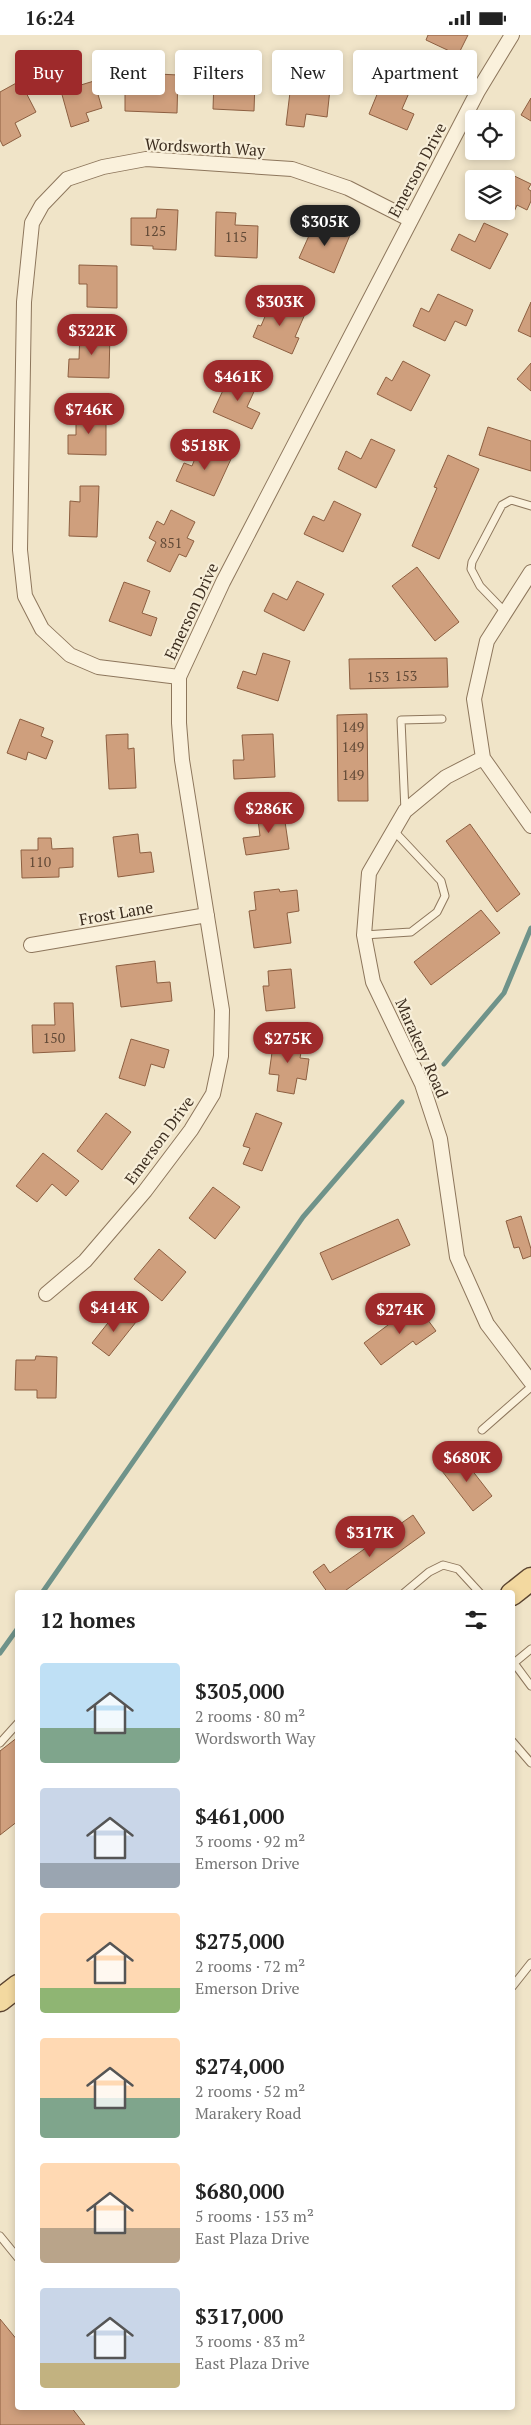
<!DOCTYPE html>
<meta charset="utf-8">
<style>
:root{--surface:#fff;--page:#f2f2f2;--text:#222;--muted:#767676;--accent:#9e2a2b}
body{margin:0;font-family:"PT Serif",serif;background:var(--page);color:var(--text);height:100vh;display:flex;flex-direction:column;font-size:19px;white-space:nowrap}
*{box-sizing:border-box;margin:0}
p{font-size:16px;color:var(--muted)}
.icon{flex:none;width:28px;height:28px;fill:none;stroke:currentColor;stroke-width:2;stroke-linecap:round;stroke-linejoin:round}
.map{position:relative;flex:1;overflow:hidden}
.panel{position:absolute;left:15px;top:1555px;width:500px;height:820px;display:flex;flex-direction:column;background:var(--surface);border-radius:5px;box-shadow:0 2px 8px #0003}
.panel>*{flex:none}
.top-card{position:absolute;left:15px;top:15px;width:501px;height:45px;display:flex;gap:10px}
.buttons{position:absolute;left:465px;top:75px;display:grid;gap:10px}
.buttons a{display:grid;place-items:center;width:50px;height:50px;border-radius:5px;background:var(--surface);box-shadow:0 2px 8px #0003;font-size:25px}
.price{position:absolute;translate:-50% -42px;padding:0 11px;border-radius:18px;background:var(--accent);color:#fff;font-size:16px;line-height:32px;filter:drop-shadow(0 1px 2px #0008)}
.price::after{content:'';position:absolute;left:50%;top:30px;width:15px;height:11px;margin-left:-8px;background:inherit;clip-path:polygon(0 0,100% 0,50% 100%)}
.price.active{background:#222;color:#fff}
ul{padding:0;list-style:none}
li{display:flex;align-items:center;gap:15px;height:125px;padding:0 25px}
li span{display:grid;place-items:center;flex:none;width:140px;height:100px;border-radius:5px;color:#555}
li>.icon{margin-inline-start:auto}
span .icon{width:60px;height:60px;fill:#fffc;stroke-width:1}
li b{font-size:21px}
h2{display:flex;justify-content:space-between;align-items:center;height:60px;padding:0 25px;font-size:21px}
.pill{padding:0 18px;border-radius:5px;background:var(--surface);box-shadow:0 2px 8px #0003;font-size:18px;line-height:45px}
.pill.active{background:var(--accent);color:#fff}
.status{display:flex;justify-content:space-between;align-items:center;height:35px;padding:0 25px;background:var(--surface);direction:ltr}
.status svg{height:14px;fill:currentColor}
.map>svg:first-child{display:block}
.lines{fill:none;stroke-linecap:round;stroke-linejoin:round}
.stream{stroke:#6f938a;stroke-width:5}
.building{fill:#cf9f7d;stroke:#8d5f41}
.service-casing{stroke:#8d765c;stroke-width:9}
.minor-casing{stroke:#8d765c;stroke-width:16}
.primary-casing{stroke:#5b4430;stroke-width:25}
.service{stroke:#faf1dc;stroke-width:7}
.minor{stroke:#faf1dc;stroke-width:14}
.primary{stroke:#f3d9a0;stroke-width:22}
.labels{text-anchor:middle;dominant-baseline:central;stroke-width:4.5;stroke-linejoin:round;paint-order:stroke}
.number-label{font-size:14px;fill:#624a37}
.street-label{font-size:16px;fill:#3d2e20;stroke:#f7eed8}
</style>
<div class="status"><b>16:24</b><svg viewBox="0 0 49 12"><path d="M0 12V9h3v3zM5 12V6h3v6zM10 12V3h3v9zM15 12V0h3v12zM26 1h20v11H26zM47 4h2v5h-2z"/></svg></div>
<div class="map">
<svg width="531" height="2390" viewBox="0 0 531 2390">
<rect width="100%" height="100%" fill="#f0e4c8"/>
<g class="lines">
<!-- stream -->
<path class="stream" d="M 444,1029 L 504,958 L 531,893
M 42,1558 L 303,1182 L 402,1067
M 0,1618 L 18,1593"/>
</g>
<!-- building -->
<path class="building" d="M 428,0 L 468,0 L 458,20 L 426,5 Z
M 158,39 L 178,40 L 177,78 L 125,76 L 125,47 L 157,48 Z
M 385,40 L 412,51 L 402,74 L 414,79 L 407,95 L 369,79 Z
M 214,44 L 255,46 L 254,76 L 213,74 Z
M 20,46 L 36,77 L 15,88 L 21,101 L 3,111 L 0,105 L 0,57 Z
M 94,46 L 102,73 L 86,78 L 89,86 L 71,92 L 61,56 Z
M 291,49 L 330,54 L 327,82 L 306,79 L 304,92 L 286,90 Z
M 531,63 L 531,86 L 521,80 Z
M 506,137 L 531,149 L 528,154 L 531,156 L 531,166 L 527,175 L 517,170 L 513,179 L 506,176 L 506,144 L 503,144 Z
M 157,174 L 178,175 L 176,215 L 153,214 L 153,211 L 131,210 L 131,183 L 156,183 Z
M 216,177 L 236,178 L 235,190 L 258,191 L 257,223 L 215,221 Z
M 316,185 L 350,200 L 334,238 L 299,223 Z
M 484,188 L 508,199 L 490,234 L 451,215 L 459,199 L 475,207 Z
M 79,230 L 117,231 L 117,273 L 87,272 L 87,249 L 79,249 Z
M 438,259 L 473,275 L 466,291 L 455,286 L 445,306 L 413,291 L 421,273 L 429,277 Z
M 272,265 L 305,279 L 295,302 L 299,303 L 292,319 L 253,302 L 258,290 L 261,291 Z
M 531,267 L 531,302 L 518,296 Z
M 80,296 L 110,296 L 109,343 L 68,342 L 69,324 L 79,324 Z
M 403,326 L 430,340 L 411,376 L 377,359 L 386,342 L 392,346 Z
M 531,328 L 531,356 L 517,344 Z
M 231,338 L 257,350 L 247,372 L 260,378 L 252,394 L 213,377 Z
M 76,378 L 106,379 L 106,420 L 68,419 L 68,400 L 76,400 Z
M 488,392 L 531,406 L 531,436 L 479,420 Z
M 371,404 L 395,415 L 376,453 L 338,434 L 346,416 L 361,424 Z
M 200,411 L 231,424 L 214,461 L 176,446 L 184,428 L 192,431 Z
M 448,420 L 479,434 L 439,524 L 412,511 L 437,453 L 434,452 Z
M 80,451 L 99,451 L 97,502 L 69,501 L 70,466 L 80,467 Z
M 334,466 L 361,479 L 343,517 L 304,499 L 313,481 L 324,486 Z
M 171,475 L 195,487 L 187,503 L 194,506 L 186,522 L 179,519 L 170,537 L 147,526 L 156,507 L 149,503 L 157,486 L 164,490 Z
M 417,532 L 459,587 L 435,606 L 392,551 Z
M 297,546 L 324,559 L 304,596 L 264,576 L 273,558 L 287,565 Z
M 124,547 L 150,556 L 142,578 L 157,583 L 151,601 L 109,586 Z
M 263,618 L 290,626 L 278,666 L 237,653 L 243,636 L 256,640 Z
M 447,623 L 448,652 L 350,654 L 349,624 Z
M 367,679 L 368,766 L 338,766 L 337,680 Z
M 20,684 L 44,693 L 41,701 L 53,706 L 46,724 L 28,717 L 26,725 L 7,718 Z
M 128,699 L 128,714 L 134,713 L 136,753 L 109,754 L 106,700 Z
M 273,699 L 275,742 L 234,744 L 233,725 L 244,725 L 242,700 Z
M 283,773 L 289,814 L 246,820 L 243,803 L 260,801 L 257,777 Z
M 470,789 L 520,859 L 497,877 L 446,806 Z
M 138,799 L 140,818 L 151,817 L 154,837 L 118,842 L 113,802 Z
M 38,803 L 51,803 L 52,814 L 73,813 L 73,832 L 59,833 L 59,842 L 22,843 L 21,815 L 38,815 Z
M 279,854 L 280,857 L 297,855 L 299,876 L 287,878 L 291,908 L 254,913 L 249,876 L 256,875 L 254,857 Z
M 481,875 L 500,898 L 431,950 L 414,927 Z
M 155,926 L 157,948 L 170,947 L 172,966 L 121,972 L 116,931 Z
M 291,934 L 295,973 L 266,976 L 263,951 L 269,951 L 268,936 Z
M 54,968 L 73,968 L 75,1016 L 33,1018 L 32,990 L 55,990 Z
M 274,1003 L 303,1007 L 300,1023 L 309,1024 L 306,1045 L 297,1043 L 294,1059 L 277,1056 L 279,1040 L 269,1039 Z
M 131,1004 L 169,1015 L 164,1033 L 151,1029 L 145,1051 L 119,1043 Z
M 106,1078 L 131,1097 L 102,1135 L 77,1116 Z
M 256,1078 L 282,1088 L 262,1136 L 243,1129 L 250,1113 L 243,1111 Z
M 43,1118 L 79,1146 L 66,1161 L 52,1149 L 37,1167 L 16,1151 Z
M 213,1152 L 240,1172 L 215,1204 L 189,1183 Z
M 521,1181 L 531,1214 L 531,1221 L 523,1224 L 519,1212 L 514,1213 L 506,1186 Z
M 398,1184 L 410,1210 L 332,1245 L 320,1218 Z
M 159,1214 L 186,1237 L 162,1266 L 134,1244 Z
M 416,1269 L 436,1296 L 416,1310 L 413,1306 L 381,1330 L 364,1308 Z
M 119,1274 L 136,1287 L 109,1321 L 92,1308 Z
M 36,1321 L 57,1322 L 56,1363 L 37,1363 L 37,1355 L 15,1355 L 16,1325 L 35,1325 Z
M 461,1421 L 492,1461 L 473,1476 L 442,1436 Z
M 413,1480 L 425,1498 L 342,1558 L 328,1558 L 313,1537 L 324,1529 L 330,1538 Z
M 18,1702 L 18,1786 L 0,1800 L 0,1716 Z
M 0,2284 L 18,2306 L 18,2372 L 71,2372 L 85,2390 L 0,2390 Z"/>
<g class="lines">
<!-- service casing -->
<g class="service-casing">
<path id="service" d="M 505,577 L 480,551 L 471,534 L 472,527 L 502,470 L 511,465 L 531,471
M 405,776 L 401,685 L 442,684
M 364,900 L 411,897 L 437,877 L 445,861 L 441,846 L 394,796
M 482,1395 L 531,1352
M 404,1558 L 429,1537 L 443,1530 L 458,1534 L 480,1558
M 531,1614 L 514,1628 L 531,1651
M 512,1706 L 531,1728
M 0,1708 L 18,1688
M 512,1952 L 531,1928
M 0,2201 L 18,2223"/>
</g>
<!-- minor casing -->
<g class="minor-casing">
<path id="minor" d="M 531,537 L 487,606 L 474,664 L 483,723 L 531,791
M 179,642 L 98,632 L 70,620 L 42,594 L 25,561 L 20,515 L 24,267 L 32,188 L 42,170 L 67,144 L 103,132 L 146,124 L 292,134 L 348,153 L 411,185
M 483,723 L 446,742 L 405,776 L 369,838 L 364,900 L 373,947 L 422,1049 L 440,1104 L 457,1222 L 487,1289 L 531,1347
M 31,910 L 207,880
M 46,1259 L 85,1226 L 145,1156 L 191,1095 L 213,1059 L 221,1021 L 222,975 L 182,725 L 179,688 L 179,642 L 223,547 L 478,56 L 512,0"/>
</g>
<!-- primary casing -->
<g class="primary-casing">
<path id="primary" d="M 512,1559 L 531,1544
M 0,1965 L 18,1951"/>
</g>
<!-- service -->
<use href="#service" class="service"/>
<!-- minor -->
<use href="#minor" class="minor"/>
<!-- primary -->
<use href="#primary" class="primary"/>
</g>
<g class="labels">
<!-- number labels -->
<g class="number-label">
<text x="155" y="195">125</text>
<text x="236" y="201">115</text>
<text x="171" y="507">851</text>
<text x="406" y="640">153</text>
<text x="378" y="641">153</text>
<text x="353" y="691">149</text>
<text x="353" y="711">149</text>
<text x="353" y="739">149</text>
<text x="40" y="826">110</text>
<text x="54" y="1002">150</text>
</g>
<!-- street labels -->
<g class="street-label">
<text transform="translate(205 112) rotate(3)">Wordsworth Way</text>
<text transform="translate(417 135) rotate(-62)">Emerson Drive</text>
<text transform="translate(191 576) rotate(-65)">Emerson Drive</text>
<text transform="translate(116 878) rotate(-10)">Frost Lane</text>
<text transform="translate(422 1013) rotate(66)">Marakery Road</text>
<text transform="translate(159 1105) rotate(-54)">Emerson Drive</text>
</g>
</g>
</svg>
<div class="buttons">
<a><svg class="icon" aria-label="locate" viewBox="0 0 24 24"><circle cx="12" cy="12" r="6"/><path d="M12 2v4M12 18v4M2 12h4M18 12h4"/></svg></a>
<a><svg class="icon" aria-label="layers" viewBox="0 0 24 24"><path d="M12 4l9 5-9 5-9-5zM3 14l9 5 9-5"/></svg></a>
</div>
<b class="price active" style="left:325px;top:212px">$305K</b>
<b class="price" style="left:280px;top:292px">$303K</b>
<b class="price" style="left:92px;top:321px">$322K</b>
<b class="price" style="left:238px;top:367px">$461K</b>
<b class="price" style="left:89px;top:400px">$746K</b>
<b class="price" style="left:205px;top:436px">$518K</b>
<b class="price" style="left:269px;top:799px">$286K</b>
<b class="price" style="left:288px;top:1029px">$275K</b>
<b class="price" style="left:114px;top:1298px">$414K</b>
<b class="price" style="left:400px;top:1300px">$274K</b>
<b class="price" style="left:467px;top:1448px">$680K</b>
<b class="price" style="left:370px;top:1523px">$317K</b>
<div class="top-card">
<a class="pill active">Buy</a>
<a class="pill">Rent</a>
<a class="pill">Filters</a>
<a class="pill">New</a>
<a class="pill">Apartment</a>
</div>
<section class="panel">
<h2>12 homes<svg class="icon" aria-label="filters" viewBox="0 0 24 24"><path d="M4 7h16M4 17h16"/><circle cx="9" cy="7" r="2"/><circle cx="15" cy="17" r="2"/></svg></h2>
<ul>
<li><span style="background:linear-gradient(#bfe0f5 65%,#7fa58c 0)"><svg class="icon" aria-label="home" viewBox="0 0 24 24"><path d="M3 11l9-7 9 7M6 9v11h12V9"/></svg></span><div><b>$305,000</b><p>2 rooms · 80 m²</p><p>Wordsworth Way</p></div></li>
<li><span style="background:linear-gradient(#c9d6e8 75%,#9aa5b1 0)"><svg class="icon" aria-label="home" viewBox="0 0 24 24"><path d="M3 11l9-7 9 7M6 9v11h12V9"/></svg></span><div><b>$461,000</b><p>3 rooms · 92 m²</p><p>Emerson Drive</p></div></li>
<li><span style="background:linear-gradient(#ffd9b3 75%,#8fb573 0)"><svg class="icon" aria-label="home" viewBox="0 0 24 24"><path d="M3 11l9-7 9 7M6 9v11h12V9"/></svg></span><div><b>$275,000</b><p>2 rooms · 72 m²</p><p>Emerson Drive</p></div></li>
<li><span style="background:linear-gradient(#ffd9b3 60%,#7fa58c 0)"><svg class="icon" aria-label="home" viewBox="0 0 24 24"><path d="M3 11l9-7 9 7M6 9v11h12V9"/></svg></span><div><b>$274,000</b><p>2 rooms · 52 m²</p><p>Marakery Road</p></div></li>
<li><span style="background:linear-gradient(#ffd9b3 65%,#b9a48a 0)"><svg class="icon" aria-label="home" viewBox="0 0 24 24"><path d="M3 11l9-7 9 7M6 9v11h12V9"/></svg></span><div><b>$680,000</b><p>5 rooms · 153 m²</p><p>East Plaza Drive</p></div></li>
<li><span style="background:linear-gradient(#c9d6e8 75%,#c2b280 0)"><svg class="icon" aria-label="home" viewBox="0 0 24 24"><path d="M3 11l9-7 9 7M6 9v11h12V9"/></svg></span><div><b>$317,000</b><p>3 rooms · 83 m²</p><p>East Plaza Drive</p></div></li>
</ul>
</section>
</div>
